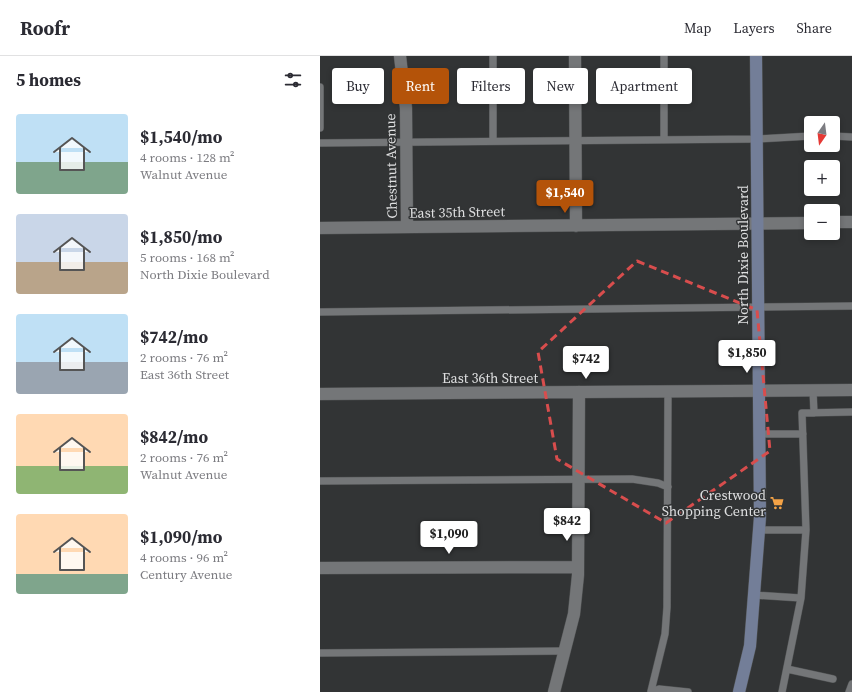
<!DOCTYPE html>
<meta charset="utf-8">
<style>
:root{--surface:#fff;--page:#f7f7f7;--text:#2b2b33;--muted:#7c7c81;--line:#e1e1e2;--accent:#b45309}
body{margin:0;font-family:"Source Serif 4",serif;background:var(--page);color:var(--text);height:100vh;display:flex;flex-direction:column;font-size:15px;white-space:nowrap}
*{box-sizing:border-box;margin:0}
p{font-size:13px;color:var(--muted)}
.icon{flex:none;width:22px;height:22px;fill:none;stroke:currentColor;stroke-width:2;stroke-linecap:round;stroke-linejoin:round}
.map{position:relative;flex:1;overflow:hidden}
.drawer{display:flex;flex-direction:column;background:var(--surface);width:320px}
.drawer>*{flex:none}
.guide{position:absolute;left:12px;top:12px;width:380px;height:36px;display:flex;gap:8px}
.needle{width:26px;rotate:194deg}
.controls{position:absolute;left:484px;top:60px;display:grid;gap:8px}
.controls a{display:grid;place-items:center;width:36px;height:36px;border-radius:4px;background:var(--surface);box-shadow:0 2px 6px #0003;font-size:20px}
.price{position:absolute;translate:-50% -34px;padding:0 9px;border-radius:4px;background:#fff;color:#222;font-size:13px;line-height:26px;filter:drop-shadow(0 1px 2px #0008)}
.price::after{content:'';position:absolute;left:50%;top:24px;width:12px;height:9px;margin-left:-6px;background:inherit;clip-path:polygon(0 0,100% 0,50% 100%)}
.price.active{background:var(--accent);color:#fff}
ul{padding:0;list-style:none}
li{display:flex;align-items:center;gap:12px;height:100px;padding:0 16px}
li span{display:grid;place-items:center;flex:none;width:112px;height:80px;border-radius:4px;color:#555}
li>.icon{margin-inline-start:auto}
span .icon{width:48px;height:48px;fill:#fffc;stroke-width:1}
li b{font-size:17px}
h2{display:flex;justify-content:space-between;align-items:center;height:48px;padding:0 16px;font-size:17px}
.tag{padding:0 14px;border-radius:4px;background:var(--surface);box-shadow:0 2px 6px #0003;font-size:14px;line-height:36px}
.tag.active{background:var(--accent);color:#fff}
header{display:flex;align-items:center;gap:24px;box-sizing:border-box;height:56px;padding:0 20px;background:var(--surface);border-bottom:1px solid var(--line)}
header strong{font-size:19px}
nav{display:flex;gap:22px;margin-inline-start:auto;font-size:14px}
main{display:flex;flex:1;min-height:0}
.map>svg:first-child{display:block}
.lines{fill:none;stroke-linecap:round;stroke-linejoin:round}
.service-casing{stroke:#515354;stroke-width:8}
.minor-casing{stroke:#515354;stroke-width:13}
.secondary-casing{stroke:#515354;stroke-width:13}
.service{stroke:#747678;stroke-width:7}
.minor{stroke:#747678;stroke-width:12}
.secondary{stroke:#737e98;stroke-width:12}
.marked{fill:none;stroke:#d84d4d;stroke-width:3;stroke-dasharray:8 5;stroke-linejoin:round}
.labels{text-anchor:middle;dominant-baseline:central;stroke-width:3;stroke-linejoin:round;paint-order:stroke}
.street-label{font-size:14px;fill:#dedfe0;stroke:#323435}
.poi-label{font-size:14px;fill:#dedfe0;stroke:#323435;text-anchor:end}
</style>
<header>
<strong>Roofr</strong>
<nav><a>Map</a><a>Layers</a><a>Share</a></nav>
</header>
<main>
<section class="drawer">
<h2>5 homes<svg class="icon" aria-label="filters" viewBox="0 0 24 24"><path d="M4 7h16M4 17h16"/><circle cx="9" cy="7" r="2"/><circle cx="15" cy="17" r="2"/></svg></h2>
<ul>
<li><span style="background:linear-gradient(#bfe0f5 60%,#7fa58c 0)"><svg class="icon" aria-label="home" viewBox="0 0 24 24"><path d="M3 11l9-7 9 7M6 9v11h12V9"/></svg></span><div><b>$1,540/mo</b><p>4 rooms · 128 m²</p><p>Walnut Avenue</p></div></li>
<li><span style="background:linear-gradient(#c9d6e8 60%,#b9a48a 0)"><svg class="icon" aria-label="home" viewBox="0 0 24 24"><path d="M3 11l9-7 9 7M6 9v11h12V9"/></svg></span><div><b>$1,850/mo</b><p>5 rooms · 168 m²</p><p>North Dixie Boulevard</p></div></li>
<li><span style="background:linear-gradient(#bfe0f5 60%,#9aa5b1 0)"><svg class="icon" aria-label="home" viewBox="0 0 24 24"><path d="M3 11l9-7 9 7M6 9v11h12V9"/></svg></span><div><b>$742/mo</b><p>2 rooms · 76 m²</p><p>East 36th Street</p></div></li>
<li><span style="background:linear-gradient(#ffd9b3 65%,#8fb573 0)"><svg class="icon" aria-label="home" viewBox="0 0 24 24"><path d="M3 11l9-7 9 7M6 9v11h12V9"/></svg></span><div><b>$842/mo</b><p>2 rooms · 76 m²</p><p>Walnut Avenue</p></div></li>
<li><span style="background:linear-gradient(#ffd9b3 75%,#7fa58c 0)"><svg class="icon" aria-label="home" viewBox="0 0 24 24"><path d="M3 11l9-7 9 7M6 9v11h12V9"/></svg></span><div><b>$1,090/mo</b><p>4 rooms · 96 m²</p><p>Century Avenue</p></div></li>
</ul>
</section>
<div class="map">
<svg width="532" height="636" viewBox="0 0 532 636">
<rect width="100%" height="100%" fill="#323435"/>
<g class="lines">
<!-- service casing -->
<g class="service-casing">
<path id="service" d="M 173,0 L 173,85
M 344,0 L 344,83
M 0,31 L 0,72
M 513,80 L 532,81
M 0,87 L 437,83 L 491,80
M 0,256 L 532,250
M 493,334 L 494,357
M 439,378 L 483,378
M 0,425 L 312,423 L 338,427 L 348,431
M 439,474 L 486,474
M 434,539 L 481,542
M 0,597 L 244,595
M 467,613 L 513,623
M 331,635 L 345,578 L 347,551 L 348,336
M 331,636 L 339,633 L 368,636
M 462,636 L 481,542 L 486,474 L 482,357 L 532,356
M 529,636 L 532,628"/>
</g>
<!-- minor casing -->
<g class="minor-casing">
<path id="minor" d="M 80,0 L 86,52 L 87,171
M 255,0 L 256,170
M 513,166 L 532,166
M 0,172 L 491,167
M 0,338 L 532,334
M 0,512 L 258,511
M 234,636 L 254,558 L 258,519 L 259,336"/>
</g>
<!-- secondary casing -->
<g class="secondary-casing">
<path id="secondary" d="M 419,636 L 430,590 L 440,461 L 436,0"/>
</g>
<!-- service -->
<use href="#service" class="service"/>
<!-- minor -->
<use href="#minor" class="minor"/>
<!-- secondary -->
<use href="#secondary" class="secondary"/>
</g>
<!-- marked area -->
<path class="marked" d="M 317,205 L 437,254 L 450,395 L 346,467 L 237,403 L 218,296 Z"/>
<!-- icons -->
<defs>
<g id="supermarket-bare" transform="scale(1.08)"><path d="M-6-5.5h2.5l.6 2H6L4.5 2H-2.5L-4.4-4H-6ZM-1.5 3.2a1.3 1.3 0 1 0 .1 0ZM3 3.2a1.3 1.3 0 1 0 .1 0Z" fill="#f5a346" stroke="#323435" stroke-width="2.5" paint-order="stroke"/></g>
</defs>
<g fill-rule="evenodd">
<use href="#supermarket-bare" x="457" y="447"/>
</g>
<g class="labels">
<!-- street labels -->
<g class="street-label">
<text transform="translate(71 110) rotate(-91)">Chestnut Avenue</text>
<text transform="translate(137 156) rotate(-1)">East 35th Street</text>
<text transform="translate(423 199) rotate(-90)">North Dixie Boulevard</text>
<text x="170" y="322">East 36th Street</text>
</g>
<!-- poi labels -->
<g class="poi-label">
<text x="446" y="439">Crestwood<tspan x="446" dy="16">Shopping Center</tspan></text>
</g>
</g>
</svg>
<div class="controls">
<a><svg class="needle" viewBox="-14 -14 28 28"><path d="M0-13l5 13h-10z" fill="#e53935"/><path d="M0 13l5-13h-10z" fill="#7c7c81"/></svg></a>
<a>+</a>
<a>−</a>
</div>
<b class="price active" style="left:245px;top:158px">$1,540</b>
<b class="price" style="left:427px;top:318px">$1,850</b>
<b class="price" style="left:266px;top:324px">$742</b>
<b class="price" style="left:247px;top:486px">$842</b>
<b class="price" style="left:129px;top:499px">$1,090</b>
<div class="guide">
<a class="tag">Buy</a>
<a class="tag active">Rent</a>
<a class="tag">Filters</a>
<a class="tag">New</a>
<a class="tag">Apartment</a>
</div>
</div>
</main>
